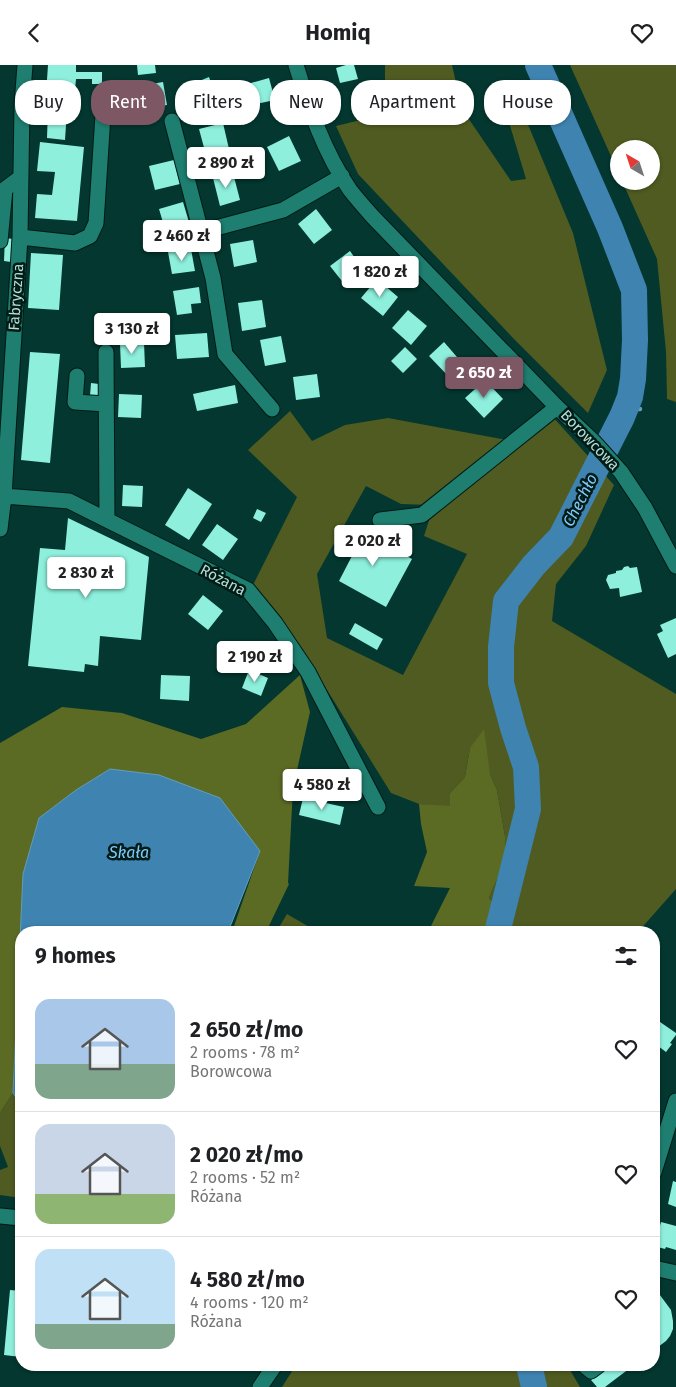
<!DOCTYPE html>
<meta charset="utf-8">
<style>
:root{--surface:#fff;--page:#f2f2f2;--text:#202124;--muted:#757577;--line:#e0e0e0;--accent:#7e5765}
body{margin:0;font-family:"Fira Sans",sans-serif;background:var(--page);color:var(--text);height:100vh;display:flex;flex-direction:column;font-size:19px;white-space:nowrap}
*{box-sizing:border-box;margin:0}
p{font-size:16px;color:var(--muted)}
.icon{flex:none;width:28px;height:28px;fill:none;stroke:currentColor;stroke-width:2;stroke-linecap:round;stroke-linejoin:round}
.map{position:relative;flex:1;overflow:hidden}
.details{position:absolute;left:15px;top:861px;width:645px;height:445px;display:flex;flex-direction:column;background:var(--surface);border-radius:20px;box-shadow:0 1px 4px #0004}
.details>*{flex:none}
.guide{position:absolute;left:15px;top:15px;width:646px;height:45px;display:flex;gap:10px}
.needle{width:32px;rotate:321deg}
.fabs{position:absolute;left:610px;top:75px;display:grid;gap:10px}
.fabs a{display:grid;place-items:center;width:50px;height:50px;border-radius:50%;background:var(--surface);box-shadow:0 1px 4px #0004;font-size:25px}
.price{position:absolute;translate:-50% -42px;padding:0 11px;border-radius:5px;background:#fff;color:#222;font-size:16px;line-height:32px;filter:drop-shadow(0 1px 2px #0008)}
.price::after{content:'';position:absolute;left:50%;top:30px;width:15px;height:11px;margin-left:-8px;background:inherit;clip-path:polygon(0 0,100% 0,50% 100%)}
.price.on{background:var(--accent);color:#fff}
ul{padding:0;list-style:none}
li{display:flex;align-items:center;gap:15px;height:125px;padding:0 20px}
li+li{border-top:1px solid var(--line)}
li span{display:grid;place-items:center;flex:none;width:140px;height:100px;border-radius:15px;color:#555}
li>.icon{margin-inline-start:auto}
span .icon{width:60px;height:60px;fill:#fffc;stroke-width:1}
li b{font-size:21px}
h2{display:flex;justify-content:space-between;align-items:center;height:60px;padding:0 20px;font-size:21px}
.pill{padding:0 18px;border-radius:20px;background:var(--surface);box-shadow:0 1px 4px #0004;font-size:18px;line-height:45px}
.pill.on{background:var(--accent);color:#fff}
header{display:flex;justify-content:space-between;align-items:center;height:65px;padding:0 20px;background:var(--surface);font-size:22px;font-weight:700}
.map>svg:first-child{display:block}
.green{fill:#4f5b20}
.forest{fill:#5c6b24}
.water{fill:#3f83b0;stroke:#639fbb}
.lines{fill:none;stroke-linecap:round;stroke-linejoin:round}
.stream{stroke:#639fbb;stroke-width:4.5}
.river{stroke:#3f83b0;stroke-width:26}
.building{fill:#8defdc}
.minor-casing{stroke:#011b17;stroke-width:17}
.minor{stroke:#1e7e6f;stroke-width:15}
.labels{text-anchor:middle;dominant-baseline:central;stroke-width:5;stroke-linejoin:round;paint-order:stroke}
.street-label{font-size:15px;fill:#b7dfd6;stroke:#011b17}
.water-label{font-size:16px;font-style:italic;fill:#81c9fb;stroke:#011b17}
</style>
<header><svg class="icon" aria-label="back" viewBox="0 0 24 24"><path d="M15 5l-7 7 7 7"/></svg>Homiq<svg class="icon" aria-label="heart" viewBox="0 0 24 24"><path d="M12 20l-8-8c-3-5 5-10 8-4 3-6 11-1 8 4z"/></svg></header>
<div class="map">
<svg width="676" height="1322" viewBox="0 0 676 1322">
<rect width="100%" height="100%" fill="#03372f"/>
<!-- green -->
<path class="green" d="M 385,0 L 452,0 L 462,44 L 511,116 L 526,114 L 508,54 L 522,45 L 573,168 L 607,305 L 588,348 L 513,273 L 358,109 L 336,61 L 385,49 Z
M 570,0 L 676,0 L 676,337 L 667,334 L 666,287 L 657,194 L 622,116 L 651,116 L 651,84 L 619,84 L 619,109 Z
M 290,346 L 312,376 L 345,360 L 388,353 L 507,375 L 430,440 L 401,439 L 366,421 L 317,509 L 327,573 L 403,610 L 467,489 L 424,471 L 432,446 L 552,351 L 614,420 L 586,481 L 556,519 L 552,556 L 676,629 L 676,824 L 638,867 L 493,867 L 497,842 L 489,833 L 501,805 L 505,771 L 497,725 L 490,709 L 470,683 L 465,712 L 450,728 L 450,742 L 419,739 L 391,728 L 309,596 L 252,522 L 297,432 L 248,385 Z
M 287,849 L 318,867 L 276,867 Z
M 13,1028 L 21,1040 L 21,1133 L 0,1130 L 0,1105 L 8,1102 L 0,1081 L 0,1048 Z
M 296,1300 L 526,1300 L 529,1322 L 282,1322 Z
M 545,1300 L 567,1300 L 580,1322 L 539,1322 L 535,1305 Z"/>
<!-- forest -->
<path class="forest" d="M 300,610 L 310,647 L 293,723 L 288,818 L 289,819 L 266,867 L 232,867 L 260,786 L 110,704 L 76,725 L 39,753 L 23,809 L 13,1028 L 0,1048 L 0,678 L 62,642 L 122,648 L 201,674 L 246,659 Z
M 484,664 L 490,709 L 497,725 L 505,771 L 505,789 L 501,805 L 489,833 L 497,842 L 493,867 L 428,867 L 450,823 L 414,821 L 427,787 L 421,759 L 419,739 L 450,741 L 450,728 L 465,712 L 470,683 Z"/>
<!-- water -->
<path class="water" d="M 110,704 L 159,710 L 220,733 L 260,786 L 228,867 L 21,868 L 21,1040 L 13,1028 L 23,809 L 39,753 L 76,725 Z"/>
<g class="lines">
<!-- stream -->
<path class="stream" d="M 625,344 L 640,344"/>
<!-- river -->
<path class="river" d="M 497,868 L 528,744 L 526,702 L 513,663 L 501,618 L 501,582 L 506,536 L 534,500 L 561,472 L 622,352 L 630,332 L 633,314 L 635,275 L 634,225 L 610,163 L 538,0
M 529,1300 L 534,1322"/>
</g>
<!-- building -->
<path class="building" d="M 48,0 L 76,0 L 76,7 L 102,7 L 102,19 L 92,19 L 92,14 L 76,14 L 73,46 L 67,45 L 65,75 L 47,73 L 48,44 L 45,44 Z
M 137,0 L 155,0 L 156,8 L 138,10 Z
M 346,0 L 354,0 L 358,14 L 340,18 L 336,3 Z
M 209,12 L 217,35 L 200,41 L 192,19 Z
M 269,13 L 275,35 L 256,39 L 251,18 Z
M 163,17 L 167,40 L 144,44 L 140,21 Z
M 223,58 L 229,84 L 206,90 L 199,64 Z
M 289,71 L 301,96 L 279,106 L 267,82 Z
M 40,77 L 84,82 L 77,156 L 35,153 L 37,129 L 52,130 L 55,107 L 37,106 Z
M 174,95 L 180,119 L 155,125 L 149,101 Z
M 233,108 L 240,135 L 220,141 L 213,113 Z
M 183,137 L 191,164 L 167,171 L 159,144 Z
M 316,144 L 332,165 L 314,179 L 298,159 Z
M 5,173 L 13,174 L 11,197 L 4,196 Z
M 253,175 L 257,197 L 234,202 L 230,179 Z
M 191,184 L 195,206 L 172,209 L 168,187 Z
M 350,186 L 364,206 L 345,220 L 330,201 Z
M 31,188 L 63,190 L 59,245 L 28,243 Z
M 377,214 L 398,232 L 383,251 L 361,233 Z
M 199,222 L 201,238 L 191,239 L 192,248 L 177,250 L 173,226 Z
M 262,235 L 266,262 L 242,266 L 238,238 Z
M 408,245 L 427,261 L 411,280 L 392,263 Z
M 207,268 L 209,292 L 177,294 L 175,270 Z
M 281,271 L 286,297 L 265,301 L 260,275 Z
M 144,277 L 145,302 L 121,303 L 120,278 Z
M 444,277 L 463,299 L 449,312 L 429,291 Z
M 405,282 L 417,294 L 403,308 L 391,296 Z
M 30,287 L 60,289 L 50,398 L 21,395 Z
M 317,309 L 320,332 L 296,335 L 293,312 Z
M 485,315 L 503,334 L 484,353 L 465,333 Z
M 91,318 L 99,319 L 98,332 L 90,331 Z
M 235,320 L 238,338 L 197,346 L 193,329 Z
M 119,329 L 142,330 L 141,353 L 118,352 Z
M 123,420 L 143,421 L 142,442 L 122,441 Z
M 188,423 L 212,439 L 189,475 L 165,460 Z
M 257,444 L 266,448 L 261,457 L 253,453 Z
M 68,453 L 149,492 L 141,575 L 100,571 L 98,601 L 85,599 L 84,607 L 28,601 L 40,483 L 65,485 Z
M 217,459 L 238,474 L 223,495 L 202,480 Z
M 354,462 L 412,494 L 386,542 L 339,516 L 353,489 L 342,483 Z
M 628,501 L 630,503 L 637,502 L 642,527 L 620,532 L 619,523 L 610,524 L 606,515 L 608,510 L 616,508 L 616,506 L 622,505 L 624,502 Z
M 203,530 L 223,546 L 208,565 L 188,549 Z
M 676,553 L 676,589 L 668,593 L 657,569 L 663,566 L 660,560 Z
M 355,558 L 383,574 L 377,585 L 349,569 Z
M 249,605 L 268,613 L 261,631 L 242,623 Z
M 161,610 L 190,611 L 189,636 L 160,634 Z
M 303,733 L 344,742 L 340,760 L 299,750 Z
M 660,957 L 676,968 L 676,970 L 670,978 L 672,979 L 666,987 L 654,978 L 654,966 Z
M 673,1116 L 676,1117 L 676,1142 L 668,1139 Z
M 661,1157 L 676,1161 L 676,1185 L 666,1182 L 665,1184 L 654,1181 Z
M 654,1222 L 671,1245 L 673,1256 L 673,1264 L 670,1271 L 666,1276 L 654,1285 L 654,1267 L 657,1265 L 660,1258 L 659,1252 L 654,1246 Z
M 10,1225 L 21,1226 L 21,1292 L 4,1290 Z
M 611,1300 L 634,1300 L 605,1322 L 597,1322 L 591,1315 Z"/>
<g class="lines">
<!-- minor casing -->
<g class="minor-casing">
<path id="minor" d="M 296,0 C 309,43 324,87 350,125 C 357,134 365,143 373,152 L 557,342 L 594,377 L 621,407 L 645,443 L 676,501
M 172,56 L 213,213 L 225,289 L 272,344
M 201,167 L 283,145 L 342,111
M 20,172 L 75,178 L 90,171 L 96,158 L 103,50
M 0,176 L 5,124 L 21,112
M 77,311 L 75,337 L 106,339
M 4,431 L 69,436 L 107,455 L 106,287
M 107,455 L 248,525 L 275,558 L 308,607 L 378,742
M 380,455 L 422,450 L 557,342
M 0,464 L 4,431 L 20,172 L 22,40 L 25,0
M 654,1107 L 676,1036
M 0,1151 L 21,1153
M 654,1203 L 676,1208
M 584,1300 L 591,1306 L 599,1300
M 260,1322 L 275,1300"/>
</g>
<!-- minor -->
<use href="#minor" class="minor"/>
</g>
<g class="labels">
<!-- street labels -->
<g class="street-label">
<text transform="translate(16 232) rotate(-86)">Fabryczna</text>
<text transform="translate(590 375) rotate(46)">Borowcowa</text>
<text transform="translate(223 515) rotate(28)">Różana</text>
</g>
<!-- water labels -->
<g class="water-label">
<text transform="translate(580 435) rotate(-63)">Chechło</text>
<text x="129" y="787">Skała</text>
</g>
</g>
</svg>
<div class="fabs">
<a><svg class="needle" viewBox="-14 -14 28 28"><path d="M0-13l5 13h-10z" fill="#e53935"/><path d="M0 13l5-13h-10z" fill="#757577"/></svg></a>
</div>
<b class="price" style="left:226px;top:124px">2 890 zł</b>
<b class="price" style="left:182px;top:197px">2 460 zł</b>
<b class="price" style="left:380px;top:233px">1 820 zł</b>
<b class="price" style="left:132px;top:290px">3 130 zł</b>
<b class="price on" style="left:484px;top:334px">2 650 zł</b>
<b class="price" style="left:373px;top:502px">2 020 zł</b>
<b class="price" style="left:86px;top:534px">2 830 zł</b>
<b class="price" style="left:255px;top:618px">2 190 zł</b>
<b class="price" style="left:322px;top:746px">4 580 zł</b>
<div class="guide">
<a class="pill">Buy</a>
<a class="pill on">Rent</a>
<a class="pill">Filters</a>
<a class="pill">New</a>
<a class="pill">Apartment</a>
<a class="pill">House</a>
</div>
<section class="details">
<h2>9 homes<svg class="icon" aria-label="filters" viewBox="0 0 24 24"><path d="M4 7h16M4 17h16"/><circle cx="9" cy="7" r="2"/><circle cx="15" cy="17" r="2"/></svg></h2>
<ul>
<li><span style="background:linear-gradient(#a9c7e8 65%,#7fa58c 0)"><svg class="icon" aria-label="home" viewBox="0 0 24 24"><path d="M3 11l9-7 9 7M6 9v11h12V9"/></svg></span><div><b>2 650 zł/mo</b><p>2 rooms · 78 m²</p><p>Borowcowa</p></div><svg class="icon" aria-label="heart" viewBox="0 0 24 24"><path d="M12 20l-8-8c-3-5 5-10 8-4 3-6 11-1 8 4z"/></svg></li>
<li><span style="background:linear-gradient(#c9d6e8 70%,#8fb573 0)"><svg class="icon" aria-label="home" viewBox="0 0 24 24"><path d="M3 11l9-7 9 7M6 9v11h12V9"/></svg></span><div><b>2 020 zł/mo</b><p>2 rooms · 52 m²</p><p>Różana</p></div><svg class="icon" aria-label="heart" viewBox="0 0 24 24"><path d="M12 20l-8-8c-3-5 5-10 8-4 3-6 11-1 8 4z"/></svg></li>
<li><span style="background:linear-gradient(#bfe0f5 75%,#7fa58c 0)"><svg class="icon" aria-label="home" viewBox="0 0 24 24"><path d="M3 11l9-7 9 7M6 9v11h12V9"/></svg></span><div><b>4 580 zł/mo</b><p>4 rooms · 120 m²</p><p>Różana</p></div><svg class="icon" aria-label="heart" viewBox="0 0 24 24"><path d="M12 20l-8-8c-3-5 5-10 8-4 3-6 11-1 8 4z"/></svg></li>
</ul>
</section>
</div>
